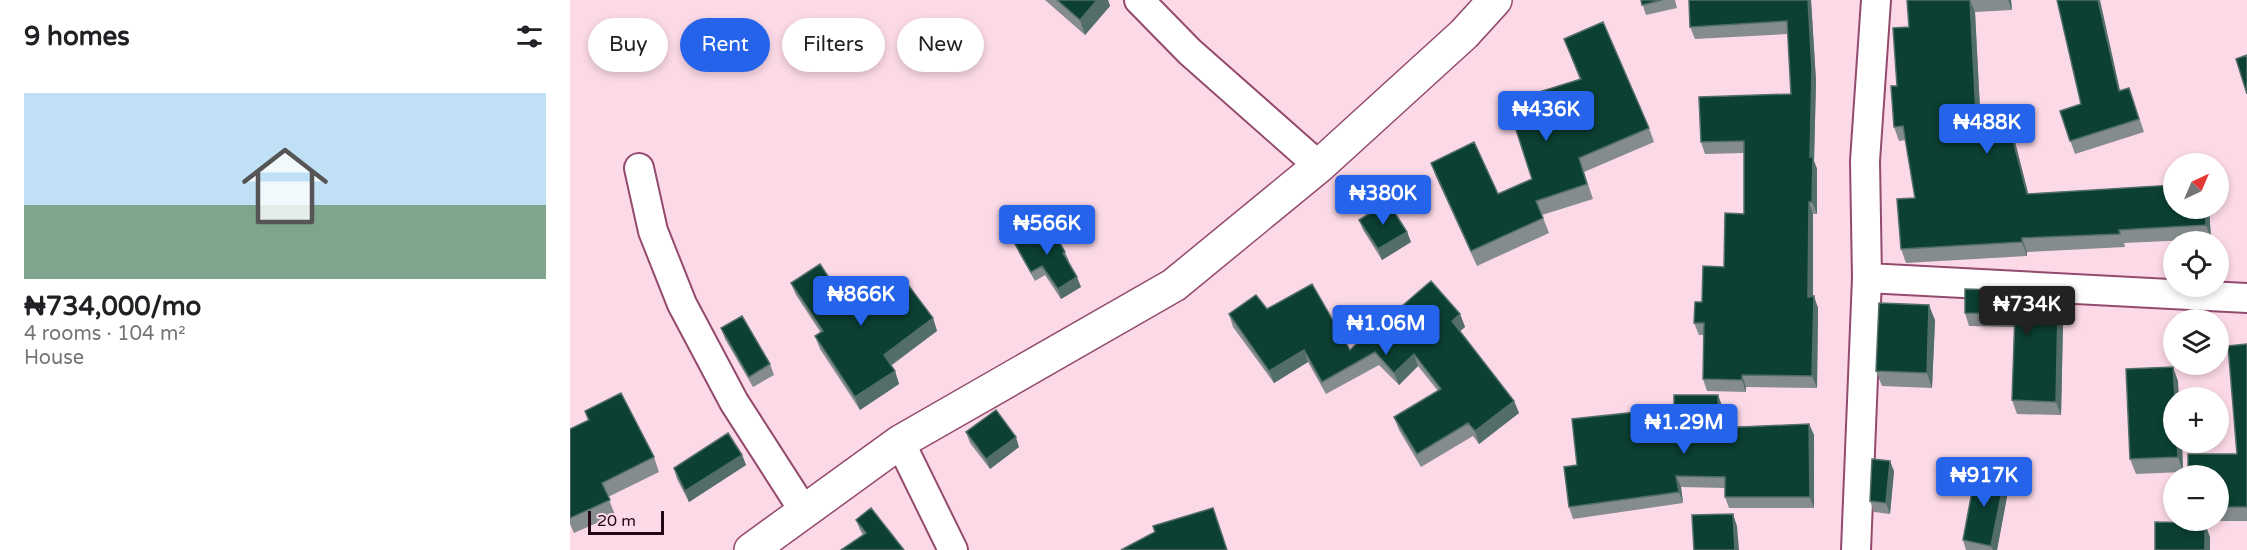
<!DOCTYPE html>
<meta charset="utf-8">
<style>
:root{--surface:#fff;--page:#f2f2f2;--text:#202124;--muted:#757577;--line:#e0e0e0;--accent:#2563eb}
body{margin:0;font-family:"Varela Round",sans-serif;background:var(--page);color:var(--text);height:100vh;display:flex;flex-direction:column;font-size:22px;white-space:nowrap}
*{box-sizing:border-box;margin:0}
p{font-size:20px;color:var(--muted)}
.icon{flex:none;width:33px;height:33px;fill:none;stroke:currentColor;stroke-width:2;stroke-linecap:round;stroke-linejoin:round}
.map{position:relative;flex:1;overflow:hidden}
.sheet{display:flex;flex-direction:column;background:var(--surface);width:570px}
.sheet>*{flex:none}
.guide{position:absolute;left:18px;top:18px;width:570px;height:54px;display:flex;gap:12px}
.needle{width:39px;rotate:44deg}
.tools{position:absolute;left:1593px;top:153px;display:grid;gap:12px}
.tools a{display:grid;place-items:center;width:66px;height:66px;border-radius:50%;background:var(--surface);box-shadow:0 3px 9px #0003;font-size:30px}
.scale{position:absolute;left:18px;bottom:15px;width:76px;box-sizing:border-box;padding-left:6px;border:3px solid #230615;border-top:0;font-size:16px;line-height:21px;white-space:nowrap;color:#230615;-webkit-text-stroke:4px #fcd9e7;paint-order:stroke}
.price{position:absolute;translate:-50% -51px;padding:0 14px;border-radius:6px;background:var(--accent);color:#fff;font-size:20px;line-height:39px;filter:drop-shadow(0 2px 3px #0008)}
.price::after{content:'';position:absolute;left:50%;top:36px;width:18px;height:14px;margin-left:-9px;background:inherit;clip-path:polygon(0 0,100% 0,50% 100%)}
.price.selected{background:#222;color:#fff}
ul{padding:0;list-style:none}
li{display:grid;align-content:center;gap:12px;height:318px;padding:0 24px}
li+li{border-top:2px solid var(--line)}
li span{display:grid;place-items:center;height:186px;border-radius:0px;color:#555}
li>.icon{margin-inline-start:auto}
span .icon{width:108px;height:108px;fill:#fffc;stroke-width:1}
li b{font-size:26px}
h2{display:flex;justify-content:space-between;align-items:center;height:72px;padding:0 24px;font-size:26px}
.pill{padding:0 21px;border-radius:27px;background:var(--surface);box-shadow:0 3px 9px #0003;font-size:21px;line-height:54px}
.pill.selected{background:var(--accent);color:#fff}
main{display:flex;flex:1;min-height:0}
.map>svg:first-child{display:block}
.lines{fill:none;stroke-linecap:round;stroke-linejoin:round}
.minor-casing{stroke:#934a6d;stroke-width:32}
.secondary-casing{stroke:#934a6d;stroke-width:36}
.minor{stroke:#fff;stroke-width:28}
.secondary{stroke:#fff;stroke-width:33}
.wall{fill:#848c8d}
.shaded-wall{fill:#536e69}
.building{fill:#0b4033;stroke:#536e69;stroke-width:1.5}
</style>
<main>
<section class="sheet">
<h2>9 homes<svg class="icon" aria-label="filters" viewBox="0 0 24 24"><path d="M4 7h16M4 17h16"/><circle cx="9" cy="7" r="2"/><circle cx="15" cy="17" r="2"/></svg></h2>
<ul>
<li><span style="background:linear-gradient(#bfe0f5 60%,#7fa58c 0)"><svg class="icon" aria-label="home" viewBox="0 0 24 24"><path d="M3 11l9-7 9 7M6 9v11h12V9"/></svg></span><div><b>₦734,000/mo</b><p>4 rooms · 104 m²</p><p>House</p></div></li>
</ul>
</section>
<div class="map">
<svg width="1677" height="550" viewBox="0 0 1677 550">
<rect width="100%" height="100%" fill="#fcd9e7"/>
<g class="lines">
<!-- minor casing -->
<g class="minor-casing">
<path id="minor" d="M 569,0 L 620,52 L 749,166
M 69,168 L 83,231 L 112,304 L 164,402 L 234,511
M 1297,278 L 1677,298
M 330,442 L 383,550
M 1286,550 L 1297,278 L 1295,161 L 1306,0"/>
</g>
<!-- secondary casing -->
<g class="secondary-casing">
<path id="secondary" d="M 181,550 L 330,442 L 604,285 L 749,166 L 894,34 L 925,0"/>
</g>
<!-- minor -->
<use href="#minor" class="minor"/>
<!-- secondary -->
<use href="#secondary" class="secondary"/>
</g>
<!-- wall -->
<path class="wall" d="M 475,0 L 538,0 L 540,6 L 515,35 Z
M 1071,0 L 1105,0 L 1107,8 L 1076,15 Z
M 1119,0 L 1241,0 L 1246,81 L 1244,161 L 1247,169 L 1247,214 L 1243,214 L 1243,296 L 1248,308 L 1247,388 L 1176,387 L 1176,392 L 1137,391 L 1133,379 L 1134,335 L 1129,335 L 1124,323 L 1132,302 L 1154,267 L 1174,214 L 1174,153 L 1135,154 L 1131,142 L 1221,94 L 1218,34 L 1125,39 L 1120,27 Z
M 1337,0 L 1441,0 L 1442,10 L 1405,12 L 1411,132 L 1444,138 L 1458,194 L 1604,208 L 1639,208 L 1641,239 L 1554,243 L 1555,247 L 1457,252 L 1457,256 L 1336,263 L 1331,249 L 1345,198 L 1335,140 L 1329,141 L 1324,127 L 1327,86 L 1339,27 Z
M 994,39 L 1079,128 L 1084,142 L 1014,172 L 1023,199 L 972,215 L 979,233 L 907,266 L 866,177 L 861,163 L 928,194 L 962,179 L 1010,80 Z
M 1559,88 L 1574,132 L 1505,154 L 1490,111 Z
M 789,220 L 837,232 L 841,242 L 812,260 L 793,230 Z
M 445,244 L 495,252 L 499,261 L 498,262 L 511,287 L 491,299 L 475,275 L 465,281 L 449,253 Z
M 221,283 L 282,313 L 363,318 L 367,331 L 321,366 L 325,371 L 329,384 L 290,410 L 250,349 L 245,336 L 251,333 L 226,295 Z
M 1495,292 L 1500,305 L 1501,323 L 1493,324 L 1491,415 L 1447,414 L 1442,400 L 1444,327 L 1399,326 L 1395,313 Z
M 697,309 L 780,350 L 825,312 L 890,314 L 895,327 L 890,331 L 944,401 L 949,413 L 909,444 L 903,436 L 851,467 L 829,430 L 824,417 L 868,391 L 848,366 L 829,385 L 809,365 L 756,394 L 738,362 L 704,383 L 663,327 L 659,314 Z
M 1365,320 L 1362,388 L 1312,386 L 1306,371 Z
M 151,328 L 200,364 L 204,375 L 183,387 L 155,339 Z
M 1677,344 L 1677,521 L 1623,521 L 1648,520 L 1648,476 L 1667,454 Z
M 1608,381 L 1604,442 L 1612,442 L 1613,472 L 1566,474 L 1560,459 Z
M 1148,395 L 1152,406 L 1153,427 L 1239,424 L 1244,435 L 1244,508 L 1159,508 L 1155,497 L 1155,488 L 1111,487 L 1113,503 L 1003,519 L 999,507 L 1104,408 Z
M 15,411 L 84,457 L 89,472 L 38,497 L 45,515 L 4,533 L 0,524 L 0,429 L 18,421 Z
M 396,432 L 449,447 L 420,469 L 400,443 Z
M 172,455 L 176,465 L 119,502 L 107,479 L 104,468 Z
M 1324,471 L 1320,514 L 1304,512 L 1300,501 Z
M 1435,476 L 1439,486 L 1427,550 L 1396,550 L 1393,540 Z
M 286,520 L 334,550 L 293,535 L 290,530 Z"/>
<!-- shaded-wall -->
<path class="shaded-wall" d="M 527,0 L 538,0 L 540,6 L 515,35 L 510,20 Z
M 1238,0 L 1241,0 L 1246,81 L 1244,161 L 1247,169 L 1247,214 L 1242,202 L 1240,157 Z
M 1400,0 L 1405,12 L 1412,147 L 1407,133 Z
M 1438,0 L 1441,0 L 1442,10 Z
M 1528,0 L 1530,0 L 1553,104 L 1549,91 Z
M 1439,125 L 1444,138 L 1462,208 L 1457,194 Z
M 1239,202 L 1243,214 L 1243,309 L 1238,297 Z
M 1635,208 L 1639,208 L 1641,239 L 1636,225 Z
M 837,232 L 841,242 L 812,260 L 808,249 Z
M 1452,238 L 1457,252 L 1457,256 L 1452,242 Z
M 507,277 L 511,287 L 491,299 L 488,289 Z
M 1495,292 L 1500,305 L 1501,323 L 1496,310 Z
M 1244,296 L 1248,308 L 1247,388 L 1242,376 Z
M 1359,305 L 1365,320 L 1362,388 L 1357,373 Z
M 1488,311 L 1493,324 L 1491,415 L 1486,402 Z
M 890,314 L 895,327 L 887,334 L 882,321 Z
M 363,318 L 367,331 L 318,367 L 314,355 Z
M 734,350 L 738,362 L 704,383 L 699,371 Z
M 844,354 L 848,366 L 829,385 L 824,373 Z
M 1603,367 L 1608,381 L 1609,398 L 1605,398 Z
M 325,371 L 329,384 L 290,410 L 285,397 Z
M 1172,375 L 1176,387 L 1176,392 L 1172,380 Z
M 1148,395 L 1152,406 L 1153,439 L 1149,428 Z
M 944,401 L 949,413 L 909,444 L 905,431 Z
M 1239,424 L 1244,435 L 1244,508 L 1240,497 Z
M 446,437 L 449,447 L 420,469 L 416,459 Z
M 1607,442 L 1612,442 L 1613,472 L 1608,457 Z
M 172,455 L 176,465 L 119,502 L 115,491 Z
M 1320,461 L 1324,471 L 1320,514 L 1316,503 Z
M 1106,476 L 1111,487 L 1113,503 L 1109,492 Z
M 1435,476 L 1439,486 L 1427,550 L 1423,550 L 1421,546 Z
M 1163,514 L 1167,526 L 1169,550 L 1165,550 Z
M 1635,523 L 1640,537 L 1640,550 L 1635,550 Z"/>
<!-- building -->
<path class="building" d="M 487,0 L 527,0 L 510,20 Z
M 1071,0 L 1092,0 L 1072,5 Z
M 1119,0 L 1238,0 L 1242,69 L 1240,157 L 1243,157 L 1242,202 L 1239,202 L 1238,297 L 1244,296 L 1242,376 L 1172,375 L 1172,380 L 1133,379 L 1134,323 L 1124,323 L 1125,302 L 1132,302 L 1133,266 L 1154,267 L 1155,213 L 1174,214 L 1174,141 L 1131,142 L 1129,97 L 1221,94 L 1217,21 L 1120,27 Z
M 1337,0 L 1400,0 L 1407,133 L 1439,125 L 1457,194 L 1604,185 L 1604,208 L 1635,208 L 1636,225 L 1549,230 L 1550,234 L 1452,238 L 1452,242 L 1331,249 L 1327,199 L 1345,198 L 1333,126 L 1324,127 L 1321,86 L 1327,86 L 1323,28 L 1339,27 Z
M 1487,0 L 1528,0 L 1549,91 L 1559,88 L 1569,119 L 1500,141 L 1490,111 L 1511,104 Z
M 1033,22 L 1079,128 L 1009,158 L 1017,184 L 966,201 L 973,218 L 901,251 L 861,163 L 904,142 L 928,194 L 962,179 L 937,102 L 1011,79 L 994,39 Z
M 1677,55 L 1677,94 L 1666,59 Z
M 818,202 L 837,232 L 808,249 L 789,220 Z
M 479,224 L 495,252 L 493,253 L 507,277 L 488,289 L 472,266 L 461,272 L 445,244 Z
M 250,264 L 282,313 L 285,311 L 286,313 L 333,278 L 363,318 L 314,355 L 325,371 L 285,397 L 245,336 L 253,331 L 221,283 Z
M 861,281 L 890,314 L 882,321 L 944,401 L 905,431 L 898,423 L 847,454 L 824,417 L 871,389 L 844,354 L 824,373 L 805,352 L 752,382 L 734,350 L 699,371 L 659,314 L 686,295 L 697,309 L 742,284 L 780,350 L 822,309 L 825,312 Z
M 1395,289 L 1495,292 L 1496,310 L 1488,311 L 1486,402 L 1442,400 L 1445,314 L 1395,313 Z
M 1309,303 L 1359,305 L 1357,373 L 1306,371 Z
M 172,316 L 200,364 L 179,377 L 151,328 Z
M 1677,344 L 1677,507 L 1648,507 L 1648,476 L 1618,476 L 1618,454 L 1667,454 L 1658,346 Z
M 1603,367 L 1605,398 L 1604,398 L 1604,442 L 1607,442 L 1608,457 L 1560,459 L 1556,369 Z
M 51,393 L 84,457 L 32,483 L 40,500 L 0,518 L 0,429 L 19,420 L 15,411 Z
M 1104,395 L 1148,395 L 1149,428 L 1239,424 L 1240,497 L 1155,497 L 1155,477 L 1106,476 L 1109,492 L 999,507 L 994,467 L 1007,465 L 1002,419 L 1104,408 Z
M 426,410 L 446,437 L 416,459 L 396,432 Z
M 158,433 L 172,455 L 115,491 L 104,468 Z
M 1302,459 L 1320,461 L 1316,503 L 1300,501 Z
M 1406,470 L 1435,476 L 1421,546 L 1393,540 Z
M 301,508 L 334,550 L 271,550 L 296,533 L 286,520 Z
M 643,508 L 657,550 L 551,550 L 585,532 L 583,526 Z
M 1163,514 L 1165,550 L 1124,550 L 1122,515 Z
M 1585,522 L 1635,523 L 1635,550 L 1585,550 Z"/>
</svg>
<div class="tools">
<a><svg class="needle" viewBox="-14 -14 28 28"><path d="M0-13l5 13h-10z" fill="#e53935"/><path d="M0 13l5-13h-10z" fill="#757577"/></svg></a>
<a><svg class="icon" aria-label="locate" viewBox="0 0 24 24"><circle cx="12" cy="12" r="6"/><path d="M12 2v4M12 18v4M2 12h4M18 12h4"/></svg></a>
<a><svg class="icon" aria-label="layers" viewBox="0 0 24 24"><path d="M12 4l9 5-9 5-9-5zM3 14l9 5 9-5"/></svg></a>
<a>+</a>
<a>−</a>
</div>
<div class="scale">20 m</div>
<b class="price" style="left:976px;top:142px">₦436K</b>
<b class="price" style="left:1417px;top:155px">₦488K</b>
<b class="price" style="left:813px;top:226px">₦380K</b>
<b class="price" style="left:477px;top:256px">₦566K</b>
<b class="price" style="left:291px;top:327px">₦866K</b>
<b class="price selected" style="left:1457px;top:337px">₦734K</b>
<b class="price" style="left:816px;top:356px">₦1.06M</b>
<b class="price" style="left:1114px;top:455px">₦1.29M</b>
<b class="price" style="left:1414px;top:508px">₦917K</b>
<div class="guide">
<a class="pill">Buy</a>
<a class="pill selected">Rent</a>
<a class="pill">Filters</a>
<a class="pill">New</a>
</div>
</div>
</main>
